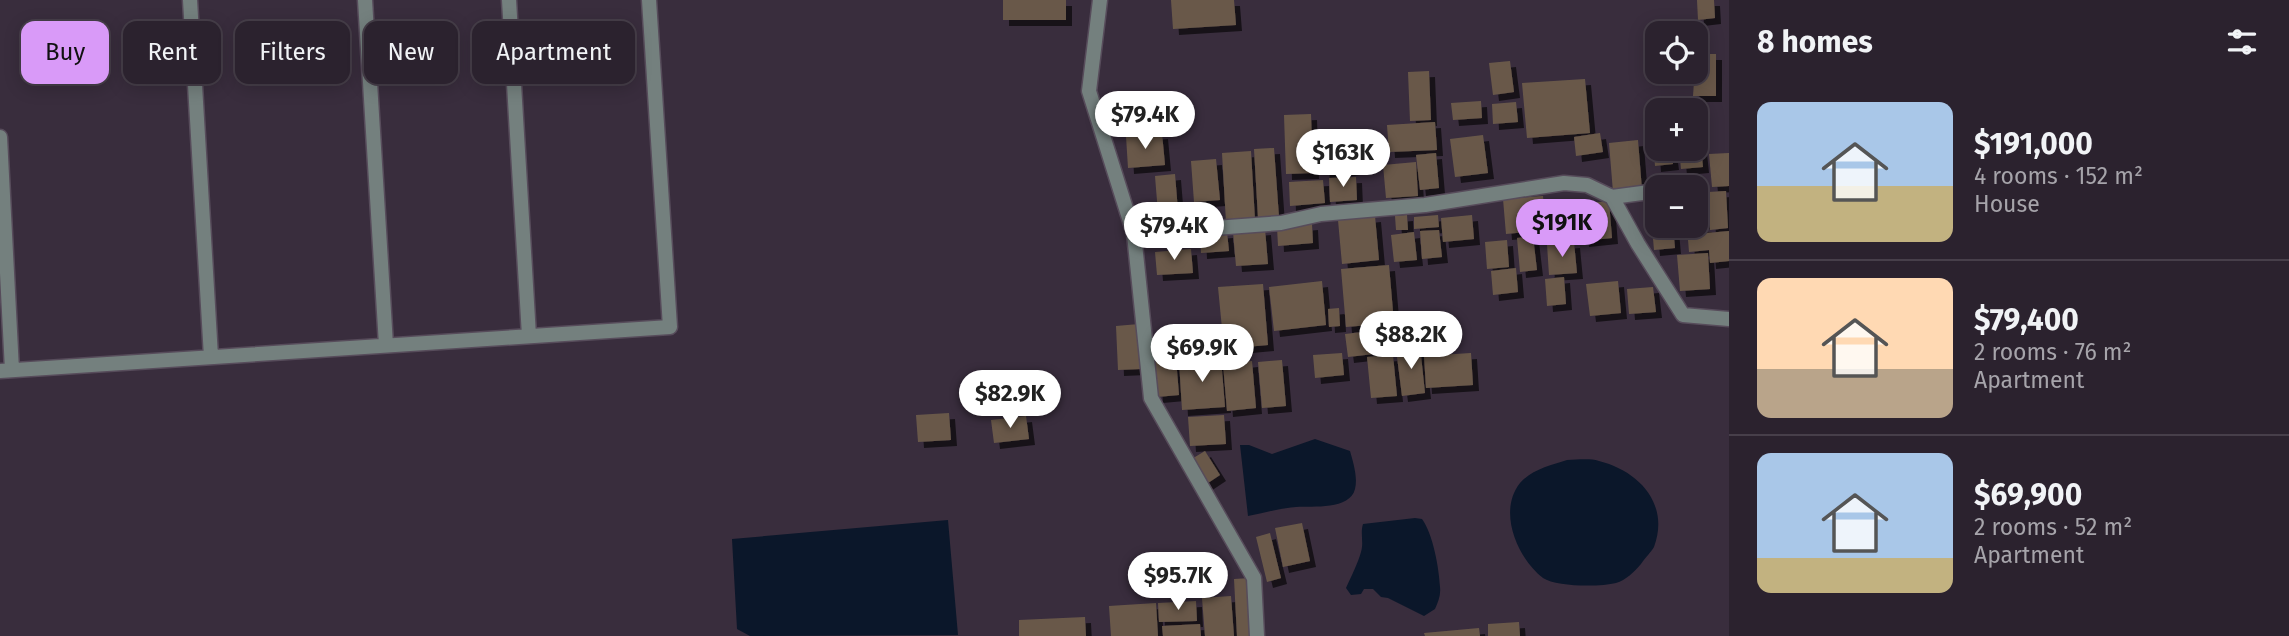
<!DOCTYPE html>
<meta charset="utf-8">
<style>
:root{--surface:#2b222e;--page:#332a36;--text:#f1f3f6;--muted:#a6a4aa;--line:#473f4a;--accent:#d99af8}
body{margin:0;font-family:"Fira Sans",sans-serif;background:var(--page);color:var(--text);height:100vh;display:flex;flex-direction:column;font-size:26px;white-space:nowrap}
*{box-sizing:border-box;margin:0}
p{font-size:23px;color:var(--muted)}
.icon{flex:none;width:38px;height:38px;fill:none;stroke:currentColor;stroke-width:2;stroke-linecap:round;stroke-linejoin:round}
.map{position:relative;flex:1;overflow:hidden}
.details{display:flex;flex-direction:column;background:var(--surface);width:560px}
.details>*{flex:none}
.guide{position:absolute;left:21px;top:21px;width:665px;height:63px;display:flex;gap:14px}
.buttons{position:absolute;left:1645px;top:21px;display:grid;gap:14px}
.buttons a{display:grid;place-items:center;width:63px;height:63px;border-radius:14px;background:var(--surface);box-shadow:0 4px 18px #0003,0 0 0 2px var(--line);font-size:35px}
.price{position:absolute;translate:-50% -60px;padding:0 16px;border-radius:24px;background:#fff;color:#222;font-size:23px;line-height:46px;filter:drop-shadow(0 2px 4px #0008)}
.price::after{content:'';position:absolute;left:50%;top:42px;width:21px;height:16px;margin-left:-10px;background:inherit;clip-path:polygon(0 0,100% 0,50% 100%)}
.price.on{background:var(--accent);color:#111}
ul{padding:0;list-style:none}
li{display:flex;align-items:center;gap:21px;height:175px;padding:0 28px}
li+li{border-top:2px solid var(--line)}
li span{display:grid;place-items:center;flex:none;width:196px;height:140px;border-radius:14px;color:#555}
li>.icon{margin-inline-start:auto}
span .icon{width:84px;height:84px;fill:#fffc;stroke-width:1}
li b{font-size:30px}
h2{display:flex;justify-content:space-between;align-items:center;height:84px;padding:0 28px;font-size:30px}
.tag{padding:0 24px;border-radius:14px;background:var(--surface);box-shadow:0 4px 18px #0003,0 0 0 2px var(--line);font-size:24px;line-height:63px}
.tag.on{background:var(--accent);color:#111}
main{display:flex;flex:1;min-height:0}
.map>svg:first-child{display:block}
.water{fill:#0b172a}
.building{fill:#69594a;filter:url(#shadow)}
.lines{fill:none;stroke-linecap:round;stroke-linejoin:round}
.minor-casing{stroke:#574c5b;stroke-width:17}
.minor{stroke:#74807e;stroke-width:14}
</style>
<main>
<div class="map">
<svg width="1729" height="636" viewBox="0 0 1729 636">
<defs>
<filter id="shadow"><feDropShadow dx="6" dy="6" stdDeviation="0" flood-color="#0009"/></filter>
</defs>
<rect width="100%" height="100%" fill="#392d3d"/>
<!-- water -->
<path class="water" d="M 1315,439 L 1350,451 C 1353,462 1358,477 1355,489 C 1350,510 1313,506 1296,507 C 1280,508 1264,513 1248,516 L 1240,445 L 1249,445 L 1272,454 Z
M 1567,460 C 1577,460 1589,458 1599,461 C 1639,471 1670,504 1654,547 C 1651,552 1645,558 1641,564 C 1634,572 1626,580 1616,583 C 1600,587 1556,587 1543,578 C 1518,559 1497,512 1520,483 C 1531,470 1551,465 1567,460 Z
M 1415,518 L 1422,519 C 1433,534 1439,568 1440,587 C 1441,595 1438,602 1435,609 L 1424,616 L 1388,598 L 1381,597 L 1373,589 L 1364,589 L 1361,594 L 1351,595 L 1346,588 C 1351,577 1358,563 1361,552 C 1364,542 1360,534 1363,524 Z
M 948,520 L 958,635 L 750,636 L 737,629 L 732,539 Z"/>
<!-- building -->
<path class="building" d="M 1003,0 L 1066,0 L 1066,20 L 1003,20 Z
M 1171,0 L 1234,0 L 1236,25 L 1173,29 Z
M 1697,0 L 1714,0 L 1715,18 L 1698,20 Z
M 1696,54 L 1716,54 L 1716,96 L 1693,96 Z
M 1510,61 L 1514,92 L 1493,95 L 1489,63 Z
M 1429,71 L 1431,120 L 1410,121 L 1408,72 Z
M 1585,79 L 1590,133 L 1527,138 L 1522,83 Z
M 1481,101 L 1482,118 L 1453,120 L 1451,103 Z
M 1516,102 L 1518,122 L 1493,124 L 1492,104 Z
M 1311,114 L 1313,173 L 1286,174 L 1284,115 Z
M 1435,122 L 1437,150 L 1389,152 L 1387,125 Z
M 1652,126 L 1657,126 L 1657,149 L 1671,149 L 1673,164 L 1655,166 Z
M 1696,127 L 1699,127 L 1703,167 L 1681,169 L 1679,149 L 1696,149 Z
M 1162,133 L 1165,165 L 1128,168 L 1126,136 Z
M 1600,133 L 1603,152 L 1576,156 L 1574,137 Z
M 1483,135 L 1488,173 L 1455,177 L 1450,139 Z
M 1638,140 L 1642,190 L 1613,192 L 1609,143 Z
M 1274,148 L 1279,217 L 1258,218 L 1254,149 Z
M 1251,151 L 1255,220 L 1226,222 L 1222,153 Z
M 1357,152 L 1360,168 L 1324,174 L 1322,158 Z
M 1436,153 L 1439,188 L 1420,190 L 1416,155 Z
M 1729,153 L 1729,186 L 1712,187 L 1709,154 Z
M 1216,159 L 1220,200 L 1194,202 L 1191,161 Z
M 1416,162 L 1418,196 L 1386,198 L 1383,165 Z
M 1175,174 L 1178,211 L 1158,213 L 1155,176 Z
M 1356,177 L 1357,200 L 1330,202 L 1329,178 Z
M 1323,180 L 1325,203 L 1290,206 L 1289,182 Z
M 1726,191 L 1728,228 L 1710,230 L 1708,192 Z
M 1704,192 L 1706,223 L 1696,224 L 1696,193 Z
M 1543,196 L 1546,230 L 1506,234 L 1503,199 Z
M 1609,201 L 1612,238 L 1583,241 L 1579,204 Z
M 1577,202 L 1579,237 L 1561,238 L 1559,203 Z
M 1657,202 L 1657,226 L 1673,226 L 1675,248 L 1654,250 L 1650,203 Z
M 1209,205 L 1210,224 L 1188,226 L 1186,207 Z
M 1407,215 L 1408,230 L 1396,230 L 1395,216 Z
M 1438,215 L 1439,227 L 1414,229 L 1414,217 Z
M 1472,215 L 1474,239 L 1443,242 L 1441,218 Z
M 1375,216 L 1379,260 L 1342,264 L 1338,220 Z
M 1312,224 L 1313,243 L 1278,246 L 1277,227 Z
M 1706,226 L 1707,233 L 1729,231 L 1729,261 L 1710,263 L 1709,250 L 1689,252 L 1687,227 Z
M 1265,229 L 1268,264 L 1236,266 L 1233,232 Z
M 1439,230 L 1442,257 L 1422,259 L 1420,231 Z
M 1227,232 L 1229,251 L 1201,253 L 1200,234 Z
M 1414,232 L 1417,260 L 1394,262 L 1391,235 Z
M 1533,236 L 1537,270 L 1520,272 L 1517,238 Z
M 1507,240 L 1509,267 L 1487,269 L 1485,242 Z
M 1574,242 L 1577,273 L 1549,275 L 1547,244 Z
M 1191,249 L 1193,273 L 1157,275 L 1155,252 Z
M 1708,253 L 1710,289 L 1680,291 L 1677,255 Z
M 1389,265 L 1394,323 L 1346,327 L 1341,269 Z
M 1516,268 L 1518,292 L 1493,295 L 1491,271 Z
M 1564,277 L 1566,304 L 1547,306 L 1545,279 Z
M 1322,281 L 1326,325 L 1274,331 L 1269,287 Z
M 1618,281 L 1621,313 L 1590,316 L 1586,284 Z
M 1263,284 L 1268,345 L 1224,349 L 1218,287 Z
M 1653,287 L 1656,312 L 1629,314 L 1627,289 Z
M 1339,308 L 1340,326 L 1329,327 L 1328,309 Z
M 1139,324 L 1141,369 L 1118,370 L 1116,326 Z
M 1371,331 L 1374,354 L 1348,357 L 1345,334 Z
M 1420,346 L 1425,393 L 1402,396 L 1396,349 Z
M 1342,353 L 1344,375 L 1315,378 L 1313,355 Z
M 1471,353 L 1473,385 L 1426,388 L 1424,356 Z
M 1393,355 L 1397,396 L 1371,398 L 1367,357 Z
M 1176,358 L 1179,395 L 1157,397 L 1154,360 Z
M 1221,358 L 1225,407 L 1182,410 L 1179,361 Z
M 1282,360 L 1286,406 L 1262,408 L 1258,362 Z
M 1252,361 L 1256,408 L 1227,411 L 1223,364 Z
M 949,413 L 951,440 L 918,442 L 916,415 Z
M 1224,415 L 1226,444 L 1190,446 L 1188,417 Z
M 1026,416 L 1029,439 L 994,443 L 991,420 Z
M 1205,451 L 1220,475 L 1205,485 L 1190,460 Z
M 1302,523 L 1310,561 L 1283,567 L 1275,528 Z
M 1270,533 L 1281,578 L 1267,582 L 1256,537 Z
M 1186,565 L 1187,589 L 1176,590 L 1174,566 Z
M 1251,578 L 1255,636 L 1237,636 L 1234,579 Z
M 1231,596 L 1234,636 L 1205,636 L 1202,598 Z
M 1196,601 L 1197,621 L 1159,622 L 1158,603 Z
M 1156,603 L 1158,636 L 1111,636 L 1109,606 Z
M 1085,617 L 1086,636 L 1019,636 L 1019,620 Z
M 1519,622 L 1520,636 L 1488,636 L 1488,624 Z
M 1200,624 L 1201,636 L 1163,636 L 1162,626 Z
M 1479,628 L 1480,636 L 1425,636 L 1424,633 Z"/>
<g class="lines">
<!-- minor casing -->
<g class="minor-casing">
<path id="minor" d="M 190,0 L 211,357
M 365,0 L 386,345
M 509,0 L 529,336
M 1100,0 L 1089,91 L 1134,234 L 1151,398 L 1254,578 L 1257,636
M 0,137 L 12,370
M 1696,188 L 1700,187
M 1612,197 L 1638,244 L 1683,315 L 1729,319
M 1134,234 L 1281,223 L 1321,214 L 1425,205 L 1564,183 L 1587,185 L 1612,197 L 1657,191
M 0,371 L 670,327 L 649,0"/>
</g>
<!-- minor -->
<use href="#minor" class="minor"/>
</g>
</svg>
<div class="buttons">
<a><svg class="icon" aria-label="locate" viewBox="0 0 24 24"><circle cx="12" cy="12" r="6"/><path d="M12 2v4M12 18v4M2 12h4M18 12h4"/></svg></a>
<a>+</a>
<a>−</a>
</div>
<b class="price" style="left:1145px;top:151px">$79.4K</b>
<b class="price" style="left:1343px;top:189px">$163K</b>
<b class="price on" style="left:1562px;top:259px">$191K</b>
<b class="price" style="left:1174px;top:262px">$79.4K</b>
<b class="price" style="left:1411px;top:371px">$88.2K</b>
<b class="price" style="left:1202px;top:384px">$69.9K</b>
<b class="price" style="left:1010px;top:430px">$82.9K</b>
<b class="price" style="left:1178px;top:612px">$95.7K</b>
<div class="guide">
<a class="tag on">Buy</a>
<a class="tag">Rent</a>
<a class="tag">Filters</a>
<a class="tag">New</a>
<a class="tag">Apartment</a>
</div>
</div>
<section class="details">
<h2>8 homes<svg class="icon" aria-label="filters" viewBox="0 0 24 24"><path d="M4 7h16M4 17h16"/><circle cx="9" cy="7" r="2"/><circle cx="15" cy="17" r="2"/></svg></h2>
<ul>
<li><span style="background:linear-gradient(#a9c7e8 60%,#c2b280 0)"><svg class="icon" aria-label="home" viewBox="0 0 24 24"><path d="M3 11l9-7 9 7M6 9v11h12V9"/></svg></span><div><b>$191,000</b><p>4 rooms · 152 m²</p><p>House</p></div></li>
<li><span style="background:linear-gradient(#ffd9b3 65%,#b9a48a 0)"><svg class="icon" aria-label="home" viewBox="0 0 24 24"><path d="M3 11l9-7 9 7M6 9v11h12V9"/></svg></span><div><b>$79,400</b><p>2 rooms · 76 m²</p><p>Apartment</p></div></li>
<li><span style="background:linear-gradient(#a9c7e8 75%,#c2b280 0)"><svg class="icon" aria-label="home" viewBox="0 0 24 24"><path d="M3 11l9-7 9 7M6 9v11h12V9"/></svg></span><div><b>$69,900</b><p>2 rooms · 52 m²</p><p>Apartment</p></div></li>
</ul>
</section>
</main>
